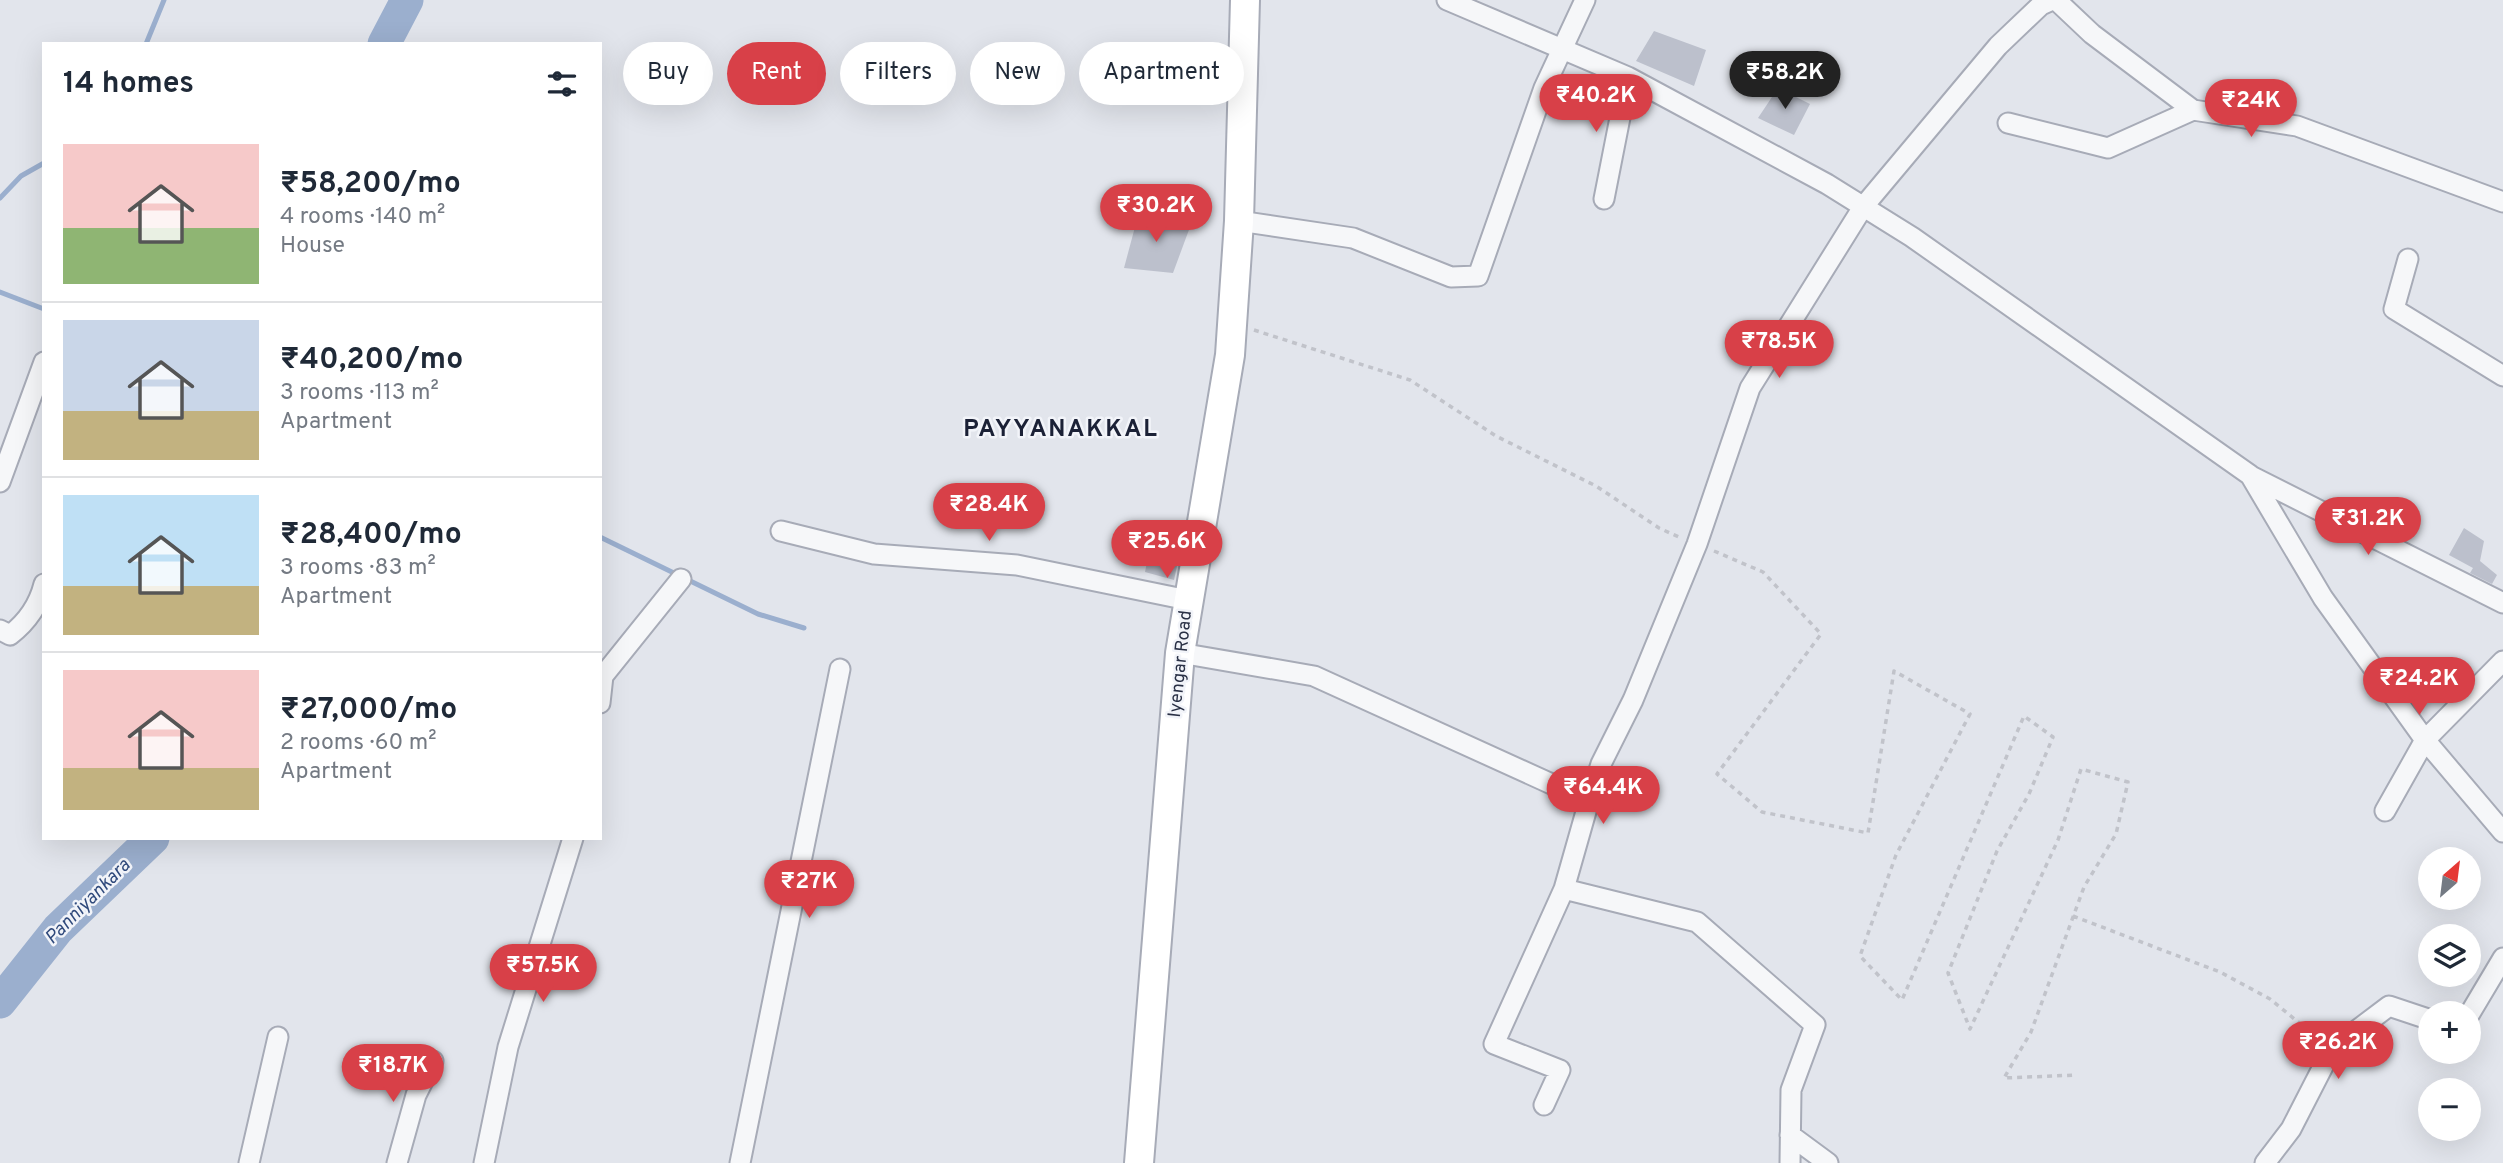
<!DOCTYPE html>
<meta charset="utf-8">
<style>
:root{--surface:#fff;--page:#f2f2f3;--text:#1f2937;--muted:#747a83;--line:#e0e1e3;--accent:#d84048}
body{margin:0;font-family:Overpass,sans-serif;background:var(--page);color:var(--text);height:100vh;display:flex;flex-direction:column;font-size:26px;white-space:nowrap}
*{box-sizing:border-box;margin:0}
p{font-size:23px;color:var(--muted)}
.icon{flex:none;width:38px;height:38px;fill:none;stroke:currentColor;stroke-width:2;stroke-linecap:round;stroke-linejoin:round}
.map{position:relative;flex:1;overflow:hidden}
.sheet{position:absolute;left:42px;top:42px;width:560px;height:798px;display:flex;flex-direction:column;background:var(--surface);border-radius:0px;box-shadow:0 7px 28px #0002}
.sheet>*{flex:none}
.top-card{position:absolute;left:623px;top:42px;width:665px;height:63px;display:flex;gap:14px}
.needle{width:46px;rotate:28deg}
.tools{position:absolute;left:2418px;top:847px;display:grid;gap:14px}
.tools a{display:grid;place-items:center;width:63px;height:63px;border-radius:50%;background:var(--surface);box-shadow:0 7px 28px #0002;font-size:35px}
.price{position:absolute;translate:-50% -60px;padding:0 16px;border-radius:24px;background:var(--accent);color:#fff;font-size:23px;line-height:46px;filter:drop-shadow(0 2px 4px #0008)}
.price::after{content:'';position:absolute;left:50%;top:42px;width:21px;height:16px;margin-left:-10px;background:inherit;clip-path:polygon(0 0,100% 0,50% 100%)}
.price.selected{background:#222;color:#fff}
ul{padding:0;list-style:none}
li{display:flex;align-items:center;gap:21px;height:175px;padding:0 21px}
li+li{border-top:2px solid var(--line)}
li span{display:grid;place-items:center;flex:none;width:196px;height:140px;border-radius:0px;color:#555}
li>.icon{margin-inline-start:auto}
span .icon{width:84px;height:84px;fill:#fffc;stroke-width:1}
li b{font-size:30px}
h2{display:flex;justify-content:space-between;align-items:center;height:84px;padding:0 21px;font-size:30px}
.tag{padding:0 24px;border-radius:32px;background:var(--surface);box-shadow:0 7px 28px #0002;font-size:24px;line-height:63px}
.tag.selected{background:var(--accent);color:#fff}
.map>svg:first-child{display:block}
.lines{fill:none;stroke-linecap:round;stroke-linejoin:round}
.stream{stroke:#9bafce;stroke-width:5}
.river{stroke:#9bafce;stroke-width:33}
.building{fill:#bcc0cc}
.minor-casing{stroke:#a7abb7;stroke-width:23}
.secondary-casing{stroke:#a7abb7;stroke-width:32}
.path{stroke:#c1c3ca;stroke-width:3.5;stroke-dasharray:5 5;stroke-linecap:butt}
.minor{stroke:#f6f7f9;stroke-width:19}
.secondary{stroke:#fff;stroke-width:28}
.labels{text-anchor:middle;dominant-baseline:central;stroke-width:5;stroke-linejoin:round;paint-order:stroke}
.street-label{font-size:18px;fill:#293045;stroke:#f2f4f9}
.water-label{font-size:19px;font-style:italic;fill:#304a7c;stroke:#f2f4f9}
.district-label{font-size:24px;font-weight:bold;letter-spacing:2px;fill:#1b2136;stroke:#f2f4f9}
</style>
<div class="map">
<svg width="2503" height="1163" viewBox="0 0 2503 1163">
<rect width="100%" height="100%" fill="#e2e5ec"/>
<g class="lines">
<!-- stream -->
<path class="stream" d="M 146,44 L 164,0
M 0,198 L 21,176 L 44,163
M 0,292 L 44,309
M 600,537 L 758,614 L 804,628"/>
<!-- river -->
<path class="river" d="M 384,44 L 407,0
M 0,1002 L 58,929 L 153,838"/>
</g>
<!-- building -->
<path class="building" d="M 1654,31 L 1706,50 L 1694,86 L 1636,61 Z
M 1778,88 L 1810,104 L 1794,135 L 1758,118 Z
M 1139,212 L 1190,227 L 1173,273 L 1124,268 Z
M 2464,528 L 2484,541 L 2480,561 L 2497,575 L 2492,584 L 2470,573 L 2473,568 L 2449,555 Z
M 1152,537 L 1182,543 L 1174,580 L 1145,572 Z"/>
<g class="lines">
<!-- minor casing -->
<g class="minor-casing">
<path id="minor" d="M 1447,0 L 1628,77 L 1827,184 L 1912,237 L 2250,475 L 2323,598 L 2425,740 L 2503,832
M 2056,0 L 2092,34 L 2193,110
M 2008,123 L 2108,148 L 2193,110 L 2297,126 L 2503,202
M 1604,199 L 1628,77
M 1239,221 L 1353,238 L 1451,277 L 1478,276 L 1544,88 L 1585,0
M 2408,259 L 2394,309 L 2503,376
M 2251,476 L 2503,603
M 0,482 L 44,362
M 781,531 L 874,554 L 1017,565 L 1188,600
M 0,630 L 10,635 C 27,622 39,604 44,584
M 1180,653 L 1314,676 L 1589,801 L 1564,889 L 1697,922 L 1815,1025 L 1791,1090 L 1790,1163
M 600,703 L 603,676 L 681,579
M 1589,801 L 1601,764 L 1633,700 L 1697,544 L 1750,388 L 1863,207 L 1998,46 L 2041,5 L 2052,0
M 2385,811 L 2425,740 L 2503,661
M 2469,1015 L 2503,958
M 1544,1105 L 1560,1070 L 1494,1044 L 1564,889
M 1790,1135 L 1828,1163
M 249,1163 L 278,1037
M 397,1163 L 416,1095 L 433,1061
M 484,1163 L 508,1047 L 573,838
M 740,1163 L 840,669
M 2265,1163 L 2291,1129 L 2332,1049 L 2389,1006 L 2431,1020"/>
</g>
<!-- secondary casing -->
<g class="secondary-casing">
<path id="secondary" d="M 1139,1163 L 1180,653 L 1230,355 L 1239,221 L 1245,0"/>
</g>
<!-- path -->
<path class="path" d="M 1254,330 L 1410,380 L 1496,436 L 1596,486 L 1659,528 L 1681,538
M 1714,551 L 1763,572 L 1821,634 L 1717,774 L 1762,812 L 1868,833 L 1894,671 L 1970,714 L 1896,855 L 1860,956 L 1902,1000 L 2024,716 L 2053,737 L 2029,794 L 1997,851 L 1948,973 L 1970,1029 L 2058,840 L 2081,769 L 2128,782 L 2116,834 L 2084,887 L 2031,1032 L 2004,1078 L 2077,1075
M 2073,916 L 2220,972 L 2270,999 L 2319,1039"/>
<!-- minor -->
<use href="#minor" class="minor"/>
<!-- secondary -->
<use href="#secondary" class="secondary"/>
</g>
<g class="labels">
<!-- street labels -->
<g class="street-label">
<text transform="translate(1181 664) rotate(-84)">Iyengar Road</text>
</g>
<!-- water labels -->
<g class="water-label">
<text transform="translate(88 902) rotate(-45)">Panniyankara</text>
</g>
<!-- district labels -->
<g class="district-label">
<text x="1061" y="430">PAYYANAKKAL</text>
</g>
</g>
</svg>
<div class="tools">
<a><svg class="needle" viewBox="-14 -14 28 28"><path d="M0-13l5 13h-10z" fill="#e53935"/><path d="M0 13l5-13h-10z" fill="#747a83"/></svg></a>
<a><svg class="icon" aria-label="layers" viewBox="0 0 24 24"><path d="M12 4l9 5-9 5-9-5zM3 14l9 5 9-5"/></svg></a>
<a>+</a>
<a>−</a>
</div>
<b class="price selected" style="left:1785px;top:111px">₹58.2K</b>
<b class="price" style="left:1596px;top:134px">₹40.2K</b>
<b class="price" style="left:2251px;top:139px">₹24K</b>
<b class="price" style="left:1156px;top:244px">₹30.2K</b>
<b class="price" style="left:1779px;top:380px">₹78.5K</b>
<b class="price" style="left:989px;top:543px">₹28.4K</b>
<b class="price" style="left:2368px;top:557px">₹31.2K</b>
<b class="price" style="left:1167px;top:580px">₹25.6K</b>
<b class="price" style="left:2419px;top:717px">₹24.2K</b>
<b class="price" style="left:1603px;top:826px">₹64.4K</b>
<b class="price" style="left:809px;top:920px">₹27K</b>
<b class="price" style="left:543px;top:1004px">₹57.5K</b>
<b class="price" style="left:2338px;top:1081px">₹26.2K</b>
<b class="price" style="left:393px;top:1104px">₹18.7K</b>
<div class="top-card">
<a class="tag">Buy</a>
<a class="tag selected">Rent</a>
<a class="tag">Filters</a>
<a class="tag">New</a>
<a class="tag">Apartment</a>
</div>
<section class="sheet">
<h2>14 homes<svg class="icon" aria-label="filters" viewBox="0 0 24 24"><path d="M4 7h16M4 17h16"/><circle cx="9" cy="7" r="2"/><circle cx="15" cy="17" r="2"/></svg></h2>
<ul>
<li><span style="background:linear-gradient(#f6c9c9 60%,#8fb573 0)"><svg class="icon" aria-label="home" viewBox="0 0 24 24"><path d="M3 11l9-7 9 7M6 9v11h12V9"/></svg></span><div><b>₹58,200/mo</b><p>4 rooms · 140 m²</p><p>House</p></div></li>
<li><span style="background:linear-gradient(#c9d6e8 65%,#c2b280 0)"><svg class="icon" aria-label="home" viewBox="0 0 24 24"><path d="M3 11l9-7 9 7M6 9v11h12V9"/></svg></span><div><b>₹40,200/mo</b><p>3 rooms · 113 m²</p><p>Apartment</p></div></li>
<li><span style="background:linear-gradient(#bfe0f5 65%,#c2b280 0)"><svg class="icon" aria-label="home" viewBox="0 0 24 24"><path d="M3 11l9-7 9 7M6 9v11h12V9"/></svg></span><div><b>₹28,400/mo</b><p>3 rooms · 83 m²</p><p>Apartment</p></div></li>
<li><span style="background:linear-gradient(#f6c9c9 70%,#c2b280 0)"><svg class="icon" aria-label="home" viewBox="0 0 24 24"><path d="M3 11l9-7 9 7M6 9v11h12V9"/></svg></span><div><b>₹27,000/mo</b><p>2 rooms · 60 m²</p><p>Apartment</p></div></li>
</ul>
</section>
</div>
